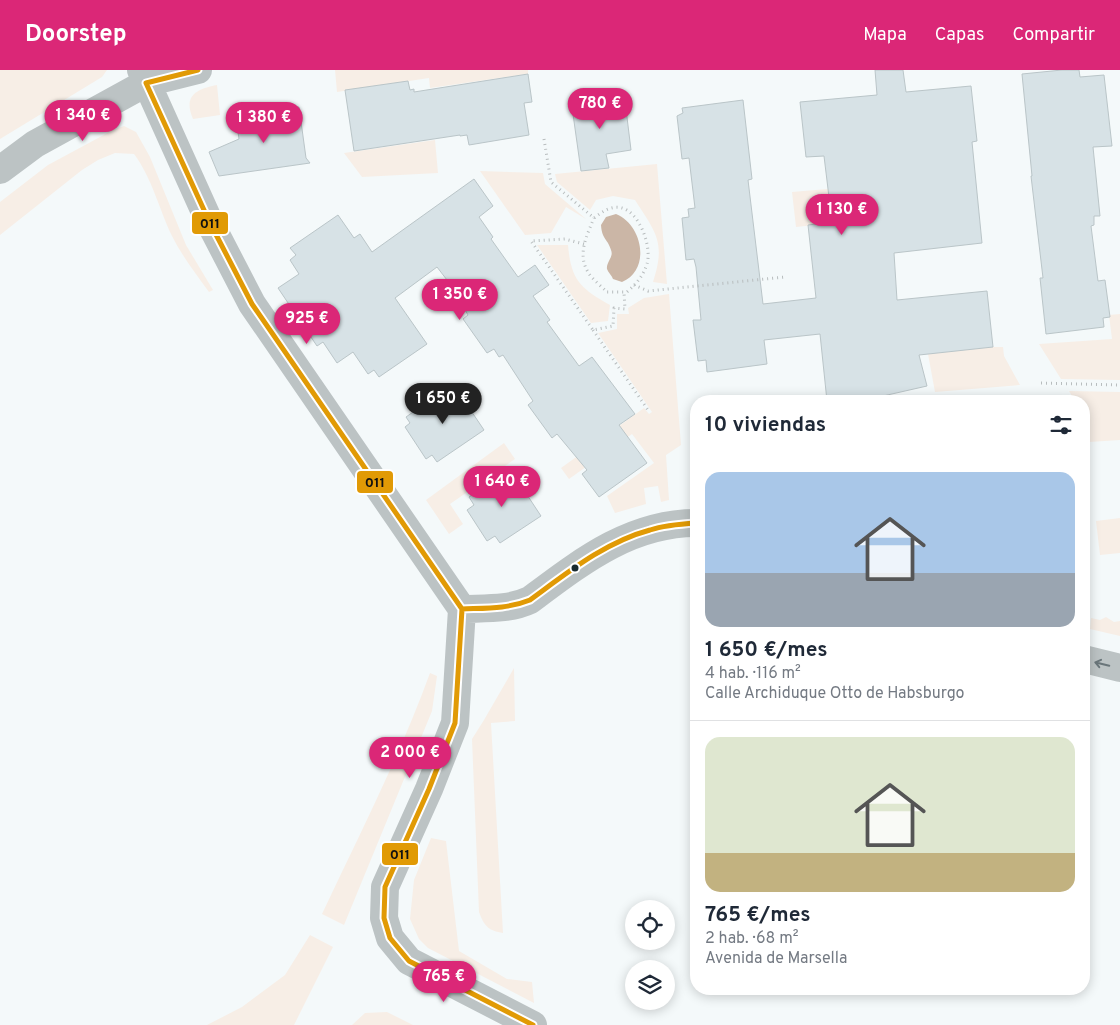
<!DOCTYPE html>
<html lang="es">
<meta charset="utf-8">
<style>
:root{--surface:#fff;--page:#f2f2f3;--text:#1f2937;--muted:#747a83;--line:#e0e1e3;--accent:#db2777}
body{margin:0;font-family:Overpass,sans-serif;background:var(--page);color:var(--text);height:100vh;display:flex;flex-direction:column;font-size:19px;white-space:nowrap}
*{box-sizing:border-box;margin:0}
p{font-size:16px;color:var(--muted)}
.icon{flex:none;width:28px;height:28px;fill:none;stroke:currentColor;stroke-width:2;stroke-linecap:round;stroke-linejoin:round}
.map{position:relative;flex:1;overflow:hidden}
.sheet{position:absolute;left:690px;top:325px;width:400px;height:600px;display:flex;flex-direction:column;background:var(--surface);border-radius:20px;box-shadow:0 2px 12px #0003}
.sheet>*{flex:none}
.buttons{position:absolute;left:625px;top:830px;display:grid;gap:10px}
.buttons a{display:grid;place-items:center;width:50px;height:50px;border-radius:50%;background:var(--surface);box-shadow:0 2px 12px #0003;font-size:25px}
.price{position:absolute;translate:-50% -42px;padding:0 11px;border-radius:18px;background:var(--accent);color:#fff;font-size:16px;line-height:32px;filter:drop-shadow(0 1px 2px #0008)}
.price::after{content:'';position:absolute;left:50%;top:30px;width:15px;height:11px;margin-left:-8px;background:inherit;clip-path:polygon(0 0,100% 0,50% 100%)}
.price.on{background:#222;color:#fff}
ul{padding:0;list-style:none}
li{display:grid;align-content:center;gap:10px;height:265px;padding:0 15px}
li+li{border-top:1px solid var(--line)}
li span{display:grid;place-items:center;height:155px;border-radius:15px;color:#555}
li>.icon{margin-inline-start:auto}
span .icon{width:90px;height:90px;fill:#fffc;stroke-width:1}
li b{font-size:21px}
h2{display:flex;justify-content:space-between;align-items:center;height:60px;padding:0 15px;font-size:21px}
header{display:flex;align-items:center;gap:30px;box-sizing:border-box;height:70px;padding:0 25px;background:var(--accent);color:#fff}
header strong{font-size:24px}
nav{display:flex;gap:28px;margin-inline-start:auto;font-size:18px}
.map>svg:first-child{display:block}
.green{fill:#f7eee6}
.water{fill:#cbb6a6}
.building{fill:#d7e2e6;stroke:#bac5c8}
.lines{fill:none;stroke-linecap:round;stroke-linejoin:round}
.path{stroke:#b8bdbe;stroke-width:3;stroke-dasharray:1 4;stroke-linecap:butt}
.minor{stroke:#bcc3c4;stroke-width:28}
.bus-1-casing{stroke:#fff;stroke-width:9}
.bus-1{stroke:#e19a05;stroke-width:5}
.oneway{stroke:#6a767a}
.bus-dot{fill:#192a2f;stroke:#fff;stroke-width:2}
.line-badge{stroke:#fff;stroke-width:2}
.pale-badge-label{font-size:14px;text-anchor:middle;font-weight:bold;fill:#111}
</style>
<header>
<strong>Doorstep</strong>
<nav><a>Mapa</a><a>Capas</a><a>Compartir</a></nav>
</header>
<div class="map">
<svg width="1120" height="955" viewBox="0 0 1120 955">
<rect width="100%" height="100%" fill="#f4f9fa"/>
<!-- green -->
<path class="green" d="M 0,0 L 107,0 L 102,7 L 0,69 Z
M 335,0 L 528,0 L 528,4 L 430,18 L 429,8 L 337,22 Z
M 217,15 L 220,45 L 193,49 C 183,26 196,19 217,15 Z
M 124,56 L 136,62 L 150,87 L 186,175 L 213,220 L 209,222 C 196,204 182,186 172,166 C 159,139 152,108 134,84 L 115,83 L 98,90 L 82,100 L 0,165 L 0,132 L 48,95 L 113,60 Z
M 435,70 L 438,103 L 362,107 L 344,83 Z
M 657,94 L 667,214 L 653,212 C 666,172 656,163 635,130 L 613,126 L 596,130 L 590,140 L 557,112 L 555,104 Z
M 480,101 L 543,103 L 545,114 L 586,149 L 566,137 L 551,163 L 525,165 Z
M 886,114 L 889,147 L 796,157 L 792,122 Z
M 537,175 L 568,175 C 571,210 580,218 610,235 L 608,251 L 591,253 Z
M 669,224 L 681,375 L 666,385 L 669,430 L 661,432 L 658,416 L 644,418 L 646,434 L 615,443 L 607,426 L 654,393 L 632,364 L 569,409 L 561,398 L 644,338 L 649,344 L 652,342 L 598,263 L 617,259 L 617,244 L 629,244 L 628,238 L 644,228 Z
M 1120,244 L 1120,310 L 1061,309 L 1039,274 L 1112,269 L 1109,245 Z
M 993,277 L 1003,277 L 1004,286 L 1020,315 L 935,322 L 928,284 Z
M 1069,321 L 1120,322 L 1120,370 L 1089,372 L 1088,352 L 1084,345 L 1084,331 L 1075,331 Z
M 504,373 L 515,389 L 450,434 L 463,454 L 449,464 L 426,430 Z
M 1120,448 L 1120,483 L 1100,485 L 1096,451 Z
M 1106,547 L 1114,552 L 1120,551 L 1120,566 L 1090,559 L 1091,548 L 1100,550 Z
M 514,598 L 515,651 L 491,653 L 503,863 C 489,861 484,856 479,842 L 472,669 L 484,650 Z
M 430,603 L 437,606 L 432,641 L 344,855 L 322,844 C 359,765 400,686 430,603 Z
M 431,768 L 446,771 L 459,881 L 507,909 L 532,912 L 534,933 L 428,878 L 419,869 L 410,849 L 414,810 Z
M 310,865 L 333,877 L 294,955 L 207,955 L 242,937 L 285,905 Z
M 387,942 L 413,955 L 352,955 L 365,943 Z"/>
<!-- water -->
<path class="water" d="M 616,144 C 643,155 651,200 622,212 L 613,209 C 612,206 608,202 607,199 C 606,192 614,187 611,180 C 608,169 602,170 601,155 L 606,147 Z"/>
<!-- building -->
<path class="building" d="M 875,0 L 903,0 L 906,22 L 971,16 L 977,71 L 972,72 L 982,173 L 894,183 L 897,230 L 987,221 L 993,277 L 919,285 L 927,316 L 883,326 L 884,331 L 827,331 L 820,264 L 764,270 L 767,294 L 707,302 L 706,290 L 698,291 L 693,250 L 701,250 L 696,197 L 694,189 L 686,190 L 682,148 L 689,147 L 688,139 L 695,138 L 689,88 L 682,89 L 677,46 L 683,43 L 682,38 L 743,30 L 752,109 L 748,110 L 763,234 L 816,228 L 808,155 L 832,152 L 824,86 L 806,87 L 800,32 L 877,25 Z
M 1062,0 L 1079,0 L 1080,7 L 1104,5 L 1112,76 L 1093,77 L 1100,146 L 1094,146 L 1094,155 L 1091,156 L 1098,211 L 1105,210 L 1110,247 L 1103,248 L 1104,257 L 1046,264 L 1040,208 L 1043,208 L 1031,106 L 1032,106 L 1022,4 Z
M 528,4 L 532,32 L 524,33 L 529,65 L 469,75 L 467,65 L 460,66 L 460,65 L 354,81 L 345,20 L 408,11 L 410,20 L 414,19 L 414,22 Z
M 618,24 L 619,32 L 625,31 L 631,80 L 606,84 L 609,98 L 581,101 L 571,30 Z
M 299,37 L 306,88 L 310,93 L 219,106 L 209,82 L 239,69 L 237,55 L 242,55 L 241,46 Z
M 474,109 L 493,136 L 479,147 L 493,167 L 491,169 L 518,207 L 535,195 L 549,215 L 533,226 L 550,250 L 547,252 L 579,296 L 592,287 L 635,344 L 619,355 L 647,393 L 599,427 L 582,404 L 587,400 L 557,364 L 552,368 L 528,335 L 533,331 L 503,285 L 499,287 L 494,279 L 487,283 L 463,249 L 468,245 L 464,238 L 467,236 L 437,197 L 395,228 L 427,274 L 379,307 L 374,300 L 368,304 L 353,282 L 337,293 L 323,272 L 317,276 L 278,218 L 299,204 L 290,190 L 296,185 L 290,178 L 338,145 L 354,168 L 360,164 L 372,182 Z
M 453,314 L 484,360 L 437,392 L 432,385 L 426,389 L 405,357 L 410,353 L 406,347 Z
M 510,399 L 541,446 L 500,473 L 495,466 L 487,471 L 467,440 L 474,435 L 469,427 Z"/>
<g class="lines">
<!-- path -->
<path class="path" d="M 544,69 L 551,112 L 594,148 C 602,142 611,135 622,138 C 640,143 652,177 647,194 C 643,206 637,213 627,222 L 607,222 C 601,216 592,209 588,202 C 577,184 587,165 594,148
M 584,174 L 565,169 L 531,171 L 593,260 L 613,256 L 614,238 L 625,239 L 624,222
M 634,215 L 648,221 L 785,207
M 593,260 L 648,340
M 1041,313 L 1120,315"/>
<!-- minor -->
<path class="minor" d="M 141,0 L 209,151 L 252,234 L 462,539
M 0,100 L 35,74 L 146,13 L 198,0
M 462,539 L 455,653 L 429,719 L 385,817 L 384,848 L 390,868 L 409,891 L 533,955
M 462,539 C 485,538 509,540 530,530 C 581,492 630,453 696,453
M 1084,589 L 1120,598"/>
<!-- bus-1 casing -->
<g class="bus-1-casing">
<path id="bus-1" d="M 146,13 L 209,151 L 252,234 L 462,539
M 146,13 L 198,0
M 462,539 L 455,653 L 429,719 L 385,817 L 384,848 L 390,868 L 409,891 L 533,955
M 462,539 C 485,538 508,539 530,530 C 567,503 605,472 650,460 C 665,455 680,454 696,453"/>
</g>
<!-- bus-1 -->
<use href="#bus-1" class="bus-1"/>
</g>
<!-- one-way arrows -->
<defs><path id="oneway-shaft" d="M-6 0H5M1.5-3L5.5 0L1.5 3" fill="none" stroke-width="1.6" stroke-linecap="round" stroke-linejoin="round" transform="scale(1.25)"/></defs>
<use class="oneway" href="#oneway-shaft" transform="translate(1102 594) rotate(-166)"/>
<!-- markers -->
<circle class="bus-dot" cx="575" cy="498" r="4.5"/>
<g class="line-badge">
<rect x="191" y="141" width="38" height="24" rx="5" fill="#e19a05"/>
<rect x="356" y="400" width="38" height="24" rx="5" fill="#e19a05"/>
<rect x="381" y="772" width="38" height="24" rx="5" fill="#e19a05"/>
</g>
<g class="pale-badge-label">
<text x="210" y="158">011</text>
<text x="375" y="417">011</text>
<text x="400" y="789">011</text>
</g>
</svg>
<div class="buttons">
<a><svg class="icon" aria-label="locate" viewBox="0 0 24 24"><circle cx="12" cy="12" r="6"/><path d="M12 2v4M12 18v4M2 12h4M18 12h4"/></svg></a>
<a><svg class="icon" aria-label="layers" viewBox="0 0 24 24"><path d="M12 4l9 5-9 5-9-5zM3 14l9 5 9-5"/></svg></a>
</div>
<b class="price" style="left:600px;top:60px">780 €</b>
<b class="price" style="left:83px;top:72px">1 340 €</b>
<b class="price" style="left:264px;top:74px">1 380 €</b>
<b class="price" style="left:842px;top:166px">1 130 €</b>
<b class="price" style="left:460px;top:251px">1 350 €</b>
<b class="price" style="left:307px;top:275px">925 €</b>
<b class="price on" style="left:443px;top:355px">1 650 €</b>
<b class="price" style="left:502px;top:438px">1 640 €</b>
<b class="price" style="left:410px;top:709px">2 000 €</b>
<b class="price" style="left:444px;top:933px">765 €</b>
<section class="sheet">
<h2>10 viviendas<svg class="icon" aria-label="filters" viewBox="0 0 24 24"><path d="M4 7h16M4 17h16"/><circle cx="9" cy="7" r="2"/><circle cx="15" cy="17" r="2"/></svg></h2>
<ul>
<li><span style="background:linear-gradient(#a9c7e8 65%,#9aa5b1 0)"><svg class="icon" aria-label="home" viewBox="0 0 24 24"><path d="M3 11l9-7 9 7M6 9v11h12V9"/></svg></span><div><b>1 650 €/mes</b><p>4 hab. · 116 m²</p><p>Calle Archiduque Otto de Habsburgo</p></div></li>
<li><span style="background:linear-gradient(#dfe7d0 75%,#c2b280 0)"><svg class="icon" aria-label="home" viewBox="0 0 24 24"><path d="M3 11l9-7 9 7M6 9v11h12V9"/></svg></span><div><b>765 €/mes</b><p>2 hab. · 68 m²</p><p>Avenida de Marsella</p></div></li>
</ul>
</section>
</div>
